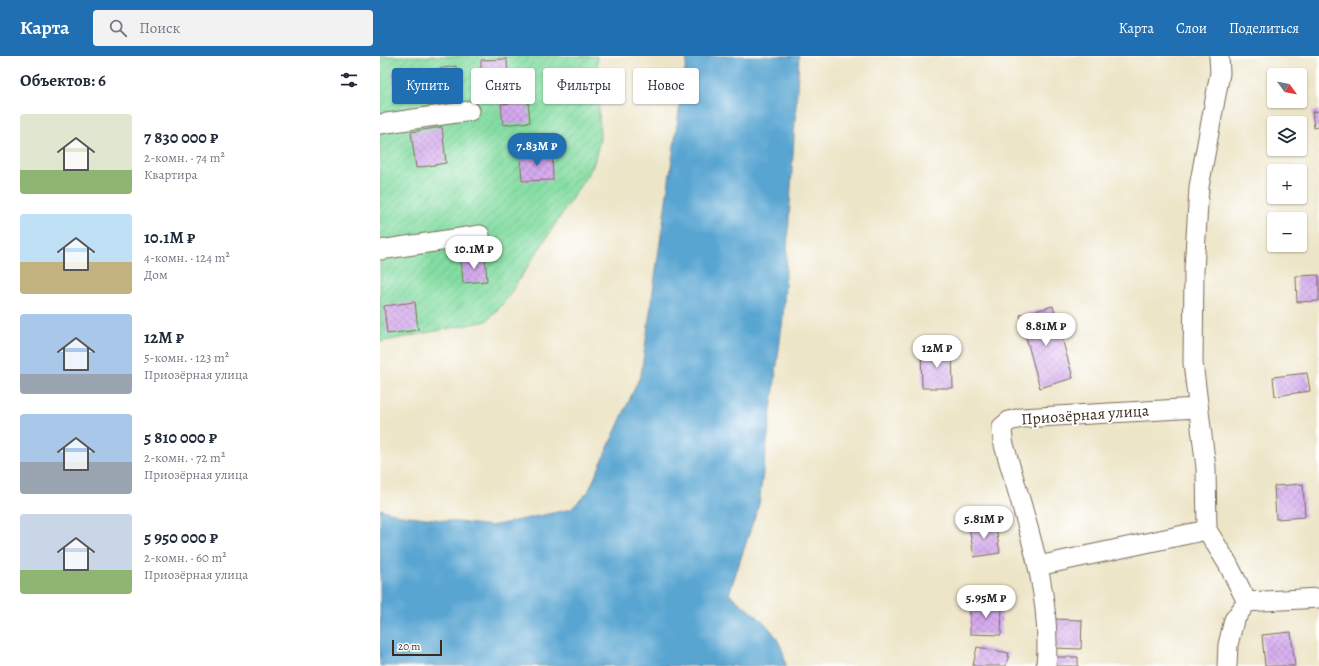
<!DOCTYPE html>
<html lang="ru">
<meta charset="utf-8">
<style>
:root{--surface:#fff;--page:#f2f2f3;--text:#1f2937;--muted:#747a83;--accent:#1f6fb2}
body{margin:0;font-family:Alegreya,serif;background:var(--page);color:var(--text);height:100vh;display:flex;flex-direction:column;font-size:15px;white-space:nowrap}
*{box-sizing:border-box;margin:0}
p{font-size:13px;color:var(--muted)}
.icon{flex:none;width:22px;height:22px;fill:none;stroke:currentColor;stroke-width:2;stroke-linecap:round;stroke-linejoin:round}
.map{position:relative;flex:1;overflow:hidden}
.panel{display:flex;flex-direction:column;background:var(--surface);width:380px}
.panel>*{flex:none}
.top-card{position:absolute;left:12px;top:12px;width:380px;height:36px;display:flex;gap:8px}
.needle{width:26px;rotate:123deg}
.fabs{position:absolute;left:887px;top:12px;display:grid;gap:8px}
.fabs a{display:grid;place-items:center;width:40px;height:40px;border-radius:4px;background:var(--surface);box-shadow:0 1px 3px #0004;font-size:20px}
.scale{position:absolute;left:12px;bottom:10px;width:50px;box-sizing:border-box;padding-left:4px;border:2px solid #3b2a1e;border-top:0;font-size:11px;line-height:14px;white-space:nowrap;color:#3b2a1e;-webkit-text-stroke:3px #fff;paint-order:stroke}
.price{position:absolute;translate:-50% -34px;padding:0 9px;border-radius:14px;background:#fff;color:#222;font-size:13px;line-height:26px;filter:drop-shadow(0 1px 2px #0008)}
.price::after{content:'';position:absolute;left:50%;top:24px;width:12px;height:9px;margin-left:-6px;background:inherit;clip-path:polygon(0 0,100% 0,50% 100%)}
.price.selected{background:var(--accent);color:#fff}
ul{padding:0;list-style:none}
li{display:flex;align-items:center;gap:12px;height:100px;padding:0 20px}
li span{display:grid;place-items:center;flex:none;width:112px;height:80px;border-radius:4px;color:#555}
li>.icon{margin-inline-start:auto}
span .icon{width:48px;height:48px;fill:#fffc;stroke-width:1}
li b{font-size:17px}
h2{display:flex;justify-content:space-between;align-items:center;height:48px;padding:0 20px;font-size:17px}
.chip{padding:0 14px;border-radius:4px;background:var(--surface);box-shadow:0 1px 3px #0004;font-size:14px;line-height:36px}
.chip.selected{background:var(--accent);color:#fff}
header{display:flex;align-items:center;gap:24px;box-sizing:border-box;height:56px;padding:0 20px;background:var(--accent);color:#fff}
header strong{font-size:19px}
nav{display:flex;gap:22px;margin-inline-start:auto;font-size:14px}
.search{width:280px;height:36px;background:var(--page);display:flex;align-items:center;gap:10px;box-sizing:border-box;padding:0 14px;border-radius:4px;color:var(--muted);font-size:15px}
main{display:flex;flex:1;min-height:0}
.map>svg:first-child{display:block}
.garden{fill:url(#garden-furrows);stroke:#5f8360}
.water{fill:#58a5d1;stroke:#4a6878}
.building{fill:url(#building-cross-hatch)}
.lines{fill:none;stroke-linecap:round;stroke-linejoin:round}
.minor-casing{stroke:#796b59;stroke-width:21}
.minor{stroke:#fff;stroke-width:19}
.labels{text-anchor:middle;dominant-baseline:central;stroke-width:3.5;stroke-linejoin:round;paint-order:stroke}
.street-label{font-size:16px;fill:#3b2a1e;stroke:#fff}
</style>
<header>
<strong>Карта</strong>
<div class="search"><svg class="icon" aria-label="search" viewBox="0 0 24 24"><circle cx="10" cy="10" r="6"/><path d="M15 15l6 6"/></svg>Поиск</div>
<nav><a>Карта</a><a>Слои</a><a>Поделиться</a></nav>
</header>
<main>
<section class="panel">
<h2>Объектов: 6<svg class="icon" aria-label="filters" viewBox="0 0 24 24"><path d="M4 7h16M4 17h16"/><circle cx="9" cy="7" r="2"/><circle cx="15" cy="17" r="2"/></svg></h2>
<ul>
<li><span style="background:linear-gradient(#dfe7d0 70%,#8fb573 0)"><svg class="icon" aria-label="home" viewBox="0 0 24 24"><path d="M3 11l9-7 9 7M6 9v11h12V9"/></svg></span><div><b>7 830 000 ₽</b><p>2-комн. · 74 m²</p><p>Квартира</p></div></li>
<li><span style="background:linear-gradient(#bfe0f5 60%,#c2b280 0)"><svg class="icon" aria-label="home" viewBox="0 0 24 24"><path d="M3 11l9-7 9 7M6 9v11h12V9"/></svg></span><div><b>10.1M ₽</b><p>4-комн. · 124 m²</p><p>Дом</p></div></li>
<li><span style="background:linear-gradient(#a9c7e8 75%,#9aa5b1 0)"><svg class="icon" aria-label="home" viewBox="0 0 24 24"><path d="M3 11l9-7 9 7M6 9v11h12V9"/></svg></span><div><b>12M ₽</b><p>5-комн. · 123 m²</p><p>Приозёрная улица</p></div></li>
<li><span style="background:linear-gradient(#a9c7e8 60%,#9aa5b1 0)"><svg class="icon" aria-label="home" viewBox="0 0 24 24"><path d="M3 11l9-7 9 7M6 9v11h12V9"/></svg></span><div><b>5 810 000 ₽</b><p>2-комн. · 72 m²</p><p>Приозёрная улица</p></div></li>
<li><span style="background:linear-gradient(#c9d6e8 70%,#8fb573 0)"><svg class="icon" aria-label="home" viewBox="0 0 24 24"><path d="M3 11l9-7 9 7M6 9v11h12V9"/></svg></span><div><b>5 950 000 ₽</b><p>2-комн. · 60 m²</p><p>Приозёрная улица</p></div></li>
</ul>
</section>
<div class="map">
<svg width="939" height="610" viewBox="0 0 939 610">
<defs>
<pattern id="garden-furrows" width="10" height="10" patternUnits="userSpaceOnUse"><rect width="10" height="10" fill="#83dca1"/><path d="M-1 1l2-2M0 10L10 0M9 11l2-2" fill="none" stroke="#72bd8a"/></pattern>
<pattern id="building-cross-hatch" width="8" height="8" patternUnits="userSpaceOnUse"><rect width="8" height="8" fill="#d4a8ee"/><path d="M0 0l8 8M0 8l8-8" fill="none" stroke="#ad89c0"/></pattern>
</defs>
<rect width="100%" height="100%" fill="#fff"/>
<filter id="ink" filterUnits="userSpaceOnUse"><feTurbulence type="fractalNoise" baseFrequency=".025" numOctaves="2"/><feDisplacementMap in="SourceGraphic" scale="8" xChannelSelector="R" yChannelSelector="G"/><feConvolveMatrix kernelMatrix="1 2 1 2 8 2 1 2 1" color-interpolation-filters="sRGB"/></filter>
<filter id="wash" filterUnits="userSpaceOnUse"><feTurbulence type="fractalNoise" baseFrequency=".012" numOctaves="4" result="noise"/><feDisplacementMap in="SourceGraphic" scale="16" xChannelSelector="R" yChannelSelector="G"/><feGaussianBlur stdDeviation="0.9" result="paint"/><feColorMatrix in="noise" values="0 0 0 0 0 0 0 0 0 0 0 0 0 0 0 0 0 1.4 0 .05"/><feComposite in="paint" operator="in"/></filter>
<g filter="url(#wash)">
<rect width="100%" height="100%" fill="#ede5c7"/>
<!-- garden -->
<path class="garden" d="M 0,0 L 217,0 L 220,83 L 213,110 L 126,244 L 107,265 L 0,286 Z"/>
<!-- water -->
<path class="water" d="M 307,0 L 419,0 L 403,262 L 379,448 L 349,538 C 375,560 401,572 406,610 L 0,610 L 0,453 L 21,459 L 111,470 L 191,453 L 208,436 L 261,318 Z"/>
<g id="blocks">
<!-- building -->
<path class="building" d="M 127,3 L 128,26 L 101,27 L 101,4 Z
M 76,10 L 79,33 L 55,37 L 51,14 Z
M 37,13 L 39,36 L 14,39 L 12,16 Z
M 148,45 L 150,66 L 123,69 L 121,48 Z
M 939,55 L 939,71 L 934,72 L 932,56 Z
M 62,71 L 66,107 L 36,112 L 31,76 Z
M 172,97 L 173,124 L 142,125 L 140,99 Z
M 105,200 L 107,225 L 83,227 L 81,202 Z
M 939,219 L 939,245 L 917,246 L 916,220 Z
M 35,246 L 38,274 L 7,278 L 4,250 Z
M 673,250 L 693,322 L 660,332 L 640,259 Z
M 572,294 L 573,332 L 542,332 L 541,295 Z
M 927,317 L 930,335 L 895,340 L 893,321 Z
M 923,428 L 925,461 L 896,463 L 894,430 Z
M 615,466 L 620,497 L 594,501 L 589,470 Z
M 590,547 L 622,548 L 621,579 L 590,578 Z
M 675,563 L 702,564 L 701,593 L 674,592 Z
M 911,576 L 915,610 L 885,610 L 882,579 Z
M 597,591 L 629,597 L 626,610 L 593,610 Z
M 673,601 L 698,601 L 698,610 L 673,610 Z"/>
</g>
</g>
<g filter="url(#ink)">
<use href="#blocks" fill-opacity="0" stroke="#796b59" stroke-width="1"/>
<g class="lines">
<!-- minor casing -->
<g class="minor-casing">
<path id="minor" d="M 839,0 L 840,17 L 819,131 L 814,215 L 813,307 L 826,412 L 827,474 L 848,508 L 867,546 L 939,542
M 0,68 L 90,55
M 0,194 L 100,179
M 658,510 L 827,474
M 666,610 C 673,534 643,458 623,385 L 622,371 L 629,365 L 641,362 L 818,352
M 847,610 L 848,589 L 854,564 L 867,546"/>
</g>
<!-- minor -->
<use href="#minor" class="minor"/>
</g>
</g>
<g class="labels">
<!-- street labels -->
<g class="street-label">
<text transform="translate(705 359) rotate(-4)">Приозёрная улица</text>
</g>
</g>
</svg>
<div class="fabs">
<a><svg class="needle" viewBox="-14 -14 28 28"><path d="M0-13l5 13h-10z" fill="#e53935"/><path d="M0 13l5-13h-10z" fill="#747a83"/></svg></a>
<a><svg class="icon" aria-label="layers" viewBox="0 0 24 24"><path d="M12 4l9 5-9 5-9-5zM3 14l9 5 9-5"/></svg></a>
<a>+</a>
<a>−</a>
</div>
<div class="scale">20 m</div>
<b class="price selected" style="left:157px;top:111px">7.83M ₽</b>
<b class="price" style="left:94px;top:214px">10.1M ₽</b>
<b class="price" style="left:666px;top:291px">8.81M ₽</b>
<b class="price" style="left:557px;top:313px">12M ₽</b>
<b class="price" style="left:604px;top:484px">5.81M ₽</b>
<b class="price" style="left:606px;top:563px">5.95M ₽</b>
<div class="top-card">
<a class="chip selected">Купить</a>
<a class="chip">Снять</a>
<a class="chip">Фильтры</a>
<a class="chip">Новое</a>
</div>
</div>
</main>
